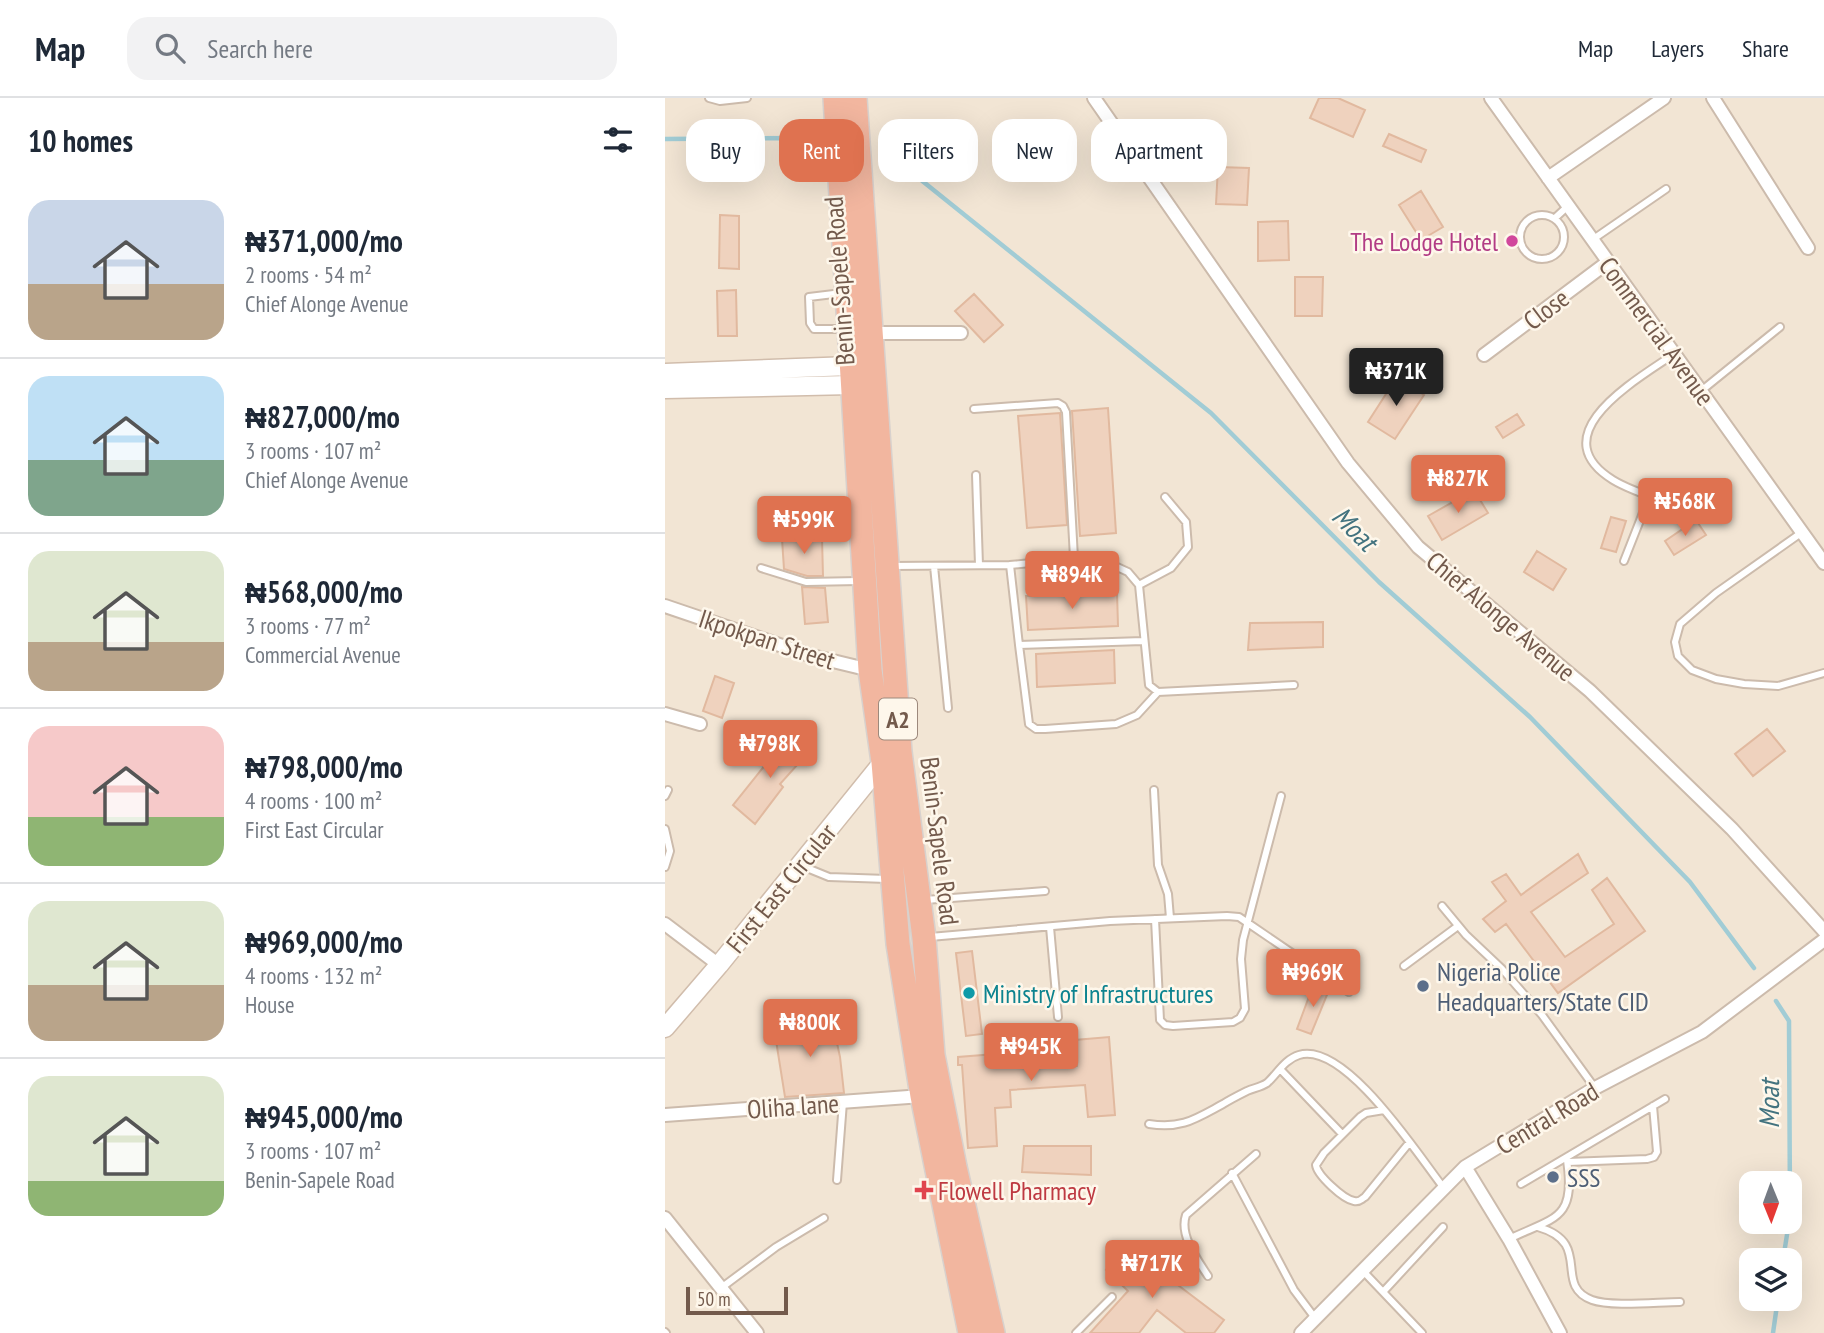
<!DOCTYPE html>
<meta charset="utf-8">
<style>
:root{--surface:#fff;--page:#f2f2f3;--text:#1f2937;--muted:#747a83;--line:#e0e1e3;--accent:#df7250}
body{margin:0;font-family:"PT Sans Narrow",sans-serif;background:var(--page);color:var(--text);height:100vh;display:flex;flex-direction:column;font-size:26px;white-space:nowrap}
*{box-sizing:border-box;margin:0}
p{font-size:23px;color:var(--muted)}
.icon{flex:none;width:38px;height:38px;fill:none;stroke:currentColor;stroke-width:2;stroke-linecap:round;stroke-linejoin:round}
.map{position:relative;flex:1;overflow:hidden}
.sheet{display:flex;flex-direction:column;background:var(--surface);width:665px}
.sheet>*{flex:none}
.top-card{position:absolute;left:21px;top:21px;width:665px;height:63px;display:flex;gap:14px}
.needle{width:46px;rotate:179deg}
.tools{position:absolute;left:1074px;top:1073px;display:grid;gap:14px}
.tools a{display:grid;place-items:center;width:63px;height:63px;border-radius:14px;background:var(--surface);box-shadow:0 7px 28px #0002;font-size:35px}
.scale{position:absolute;left:21px;bottom:18px;width:102px;box-sizing:border-box;padding-left:7px;border:4px solid #735a4c;border-top:0;font-size:19px;line-height:24px;white-space:nowrap;color:#735a4c;-webkit-text-stroke:5px #fef7eb;paint-order:stroke}
.price{position:absolute;translate:-50% -60px;padding:0 16px;border-radius:7px;background:var(--accent);color:#fff;font-size:23px;line-height:46px;filter:drop-shadow(0 2px 4px #0008)}
.price::after{content:'';position:absolute;left:50%;top:42px;width:21px;height:16px;margin-left:-10px;background:inherit;clip-path:polygon(0 0,100% 0,50% 100%)}
.price.on{background:#222;color:#fff}
ul{padding:0;list-style:none}
li{display:flex;align-items:center;gap:21px;height:175px;padding:0 28px}
li+li{border-top:2px solid var(--line)}
li span{display:grid;place-items:center;flex:none;width:196px;height:140px;border-radius:21px;color:#555}
li>.icon{margin-inline-start:auto}
span .icon{width:84px;height:84px;fill:#fffc;stroke-width:1}
li b{font-size:30px}
h2{display:flex;justify-content:space-between;align-items:center;height:84px;padding:0 28px;font-size:30px}
.chip{padding:0 24px;border-radius:21px;background:var(--surface);box-shadow:0 7px 28px #0002;font-size:24px;line-height:63px}
.chip.on{background:var(--accent);color:#fff}
header{display:flex;align-items:center;gap:42px;box-sizing:border-box;height:98px;padding:0 35px;background:var(--surface);border-bottom:2px solid var(--line)}
header strong{font-size:33px}
nav{display:flex;gap:38px;margin-inline-start:auto;font-size:24px}
.search{width:490px;height:63px;background:var(--page);display:flex;align-items:center;gap:18px;box-sizing:border-box;padding:0 24px;border-radius:21px;color:var(--muted);font-size:26px}
main{display:flex;flex:1;min-height:0}
.map>svg:first-child{display:block}
.residential{fill:#f2e5d4;fill-rule:evenodd}
.lines{fill:none;stroke-linecap:round;stroke-linejoin:round}
.stream{stroke:#a1ccd5;stroke-width:4.5}
.building{fill:#efd2be;stroke:#e1b99f;stroke-width:2}
.lane-casing{stroke:#ccbbac;stroke-width:10}
.street-casing{stroke:#ccbbac;stroke-width:16}
.secondary-casing{stroke:#d1bdac;stroke-width:21}
.highway-casing{stroke:#d8d1cd;stroke-width:26}
.lane{stroke:#fff;stroke-width:6}
.street{stroke:#fff;stroke-width:12}
.secondary{stroke:#fff;stroke-width:18}
.highway{stroke:#f2b69f;stroke-width:23}
.hotel-dot{fill:#d1479c;stroke:#fef7eb;stroke-width:2.5}
.service-dot{fill:#5c6f8a;stroke:#fef7eb;stroke-width:2.5}
.culture-dot{fill:#0f9aa8;stroke:#fef7eb;stroke-width:2.5}
.health-dot{fill:#e0444e;stroke:#fef7eb;stroke-width:2.5}
.labels{text-anchor:middle;dominant-baseline:central;stroke-width:5;stroke-linejoin:round;paint-order:stroke}
.shield{fill:#fef7eb;stroke:#9d897c;stroke-width:2}
.shield-label{font-size:24px;font-weight:bold;fill:#735a4c}
.hotel-label{font-size:26px;fill:#b23c85;stroke:#fef7eb;text-anchor:end}
.street-label{font-size:26px;fill:#735a4c;stroke:#fef7eb}
.service-label{font-size:26px;fill:#4e5e75;stroke:#fef7eb;text-anchor:start}
.culture-label{font-size:26px;fill:#0d838f;stroke:#fef7eb;text-anchor:start}
.health-label{font-size:26px;fill:#be3a42;stroke:#fef7eb;text-anchor:start}
.water-label{font-size:28px;font-style:italic;fill:#43737f;stroke:#fef7eb}
</style>
<header>
<strong>Map</strong>
<div class="search"><svg class="icon" aria-label="search" viewBox="0 0 24 24"><circle cx="10" cy="10" r="6"/><path d="M15 15l6 6"/></svg>Search here</div>
<nav><a>Map</a><a>Layers</a><a>Share</a></nav>
</header>
<main>
<section class="sheet">
<h2>10 homes<svg class="icon" aria-label="filters" viewBox="0 0 24 24"><path d="M4 7h16M4 17h16"/><circle cx="9" cy="7" r="2"/><circle cx="15" cy="17" r="2"/></svg></h2>
<ul>
<li><span style="background:linear-gradient(#c9d6e8 60%,#b9a48a 0)"><svg class="icon" aria-label="home" viewBox="0 0 24 24"><path d="M3 11l9-7 9 7M6 9v11h12V9"/></svg></span><div><b>₦371,000/mo</b><p>2 rooms · 54 m²</p><p>Chief Alonge Avenue</p></div></li>
<li><span style="background:linear-gradient(#bfe0f5 60%,#7fa58c 0)"><svg class="icon" aria-label="home" viewBox="0 0 24 24"><path d="M3 11l9-7 9 7M6 9v11h12V9"/></svg></span><div><b>₦827,000/mo</b><p>3 rooms · 107 m²</p><p>Chief Alonge Avenue</p></div></li>
<li><span style="background:linear-gradient(#dfe7d0 65%,#b9a48a 0)"><svg class="icon" aria-label="home" viewBox="0 0 24 24"><path d="M3 11l9-7 9 7M6 9v11h12V9"/></svg></span><div><b>₦568,000/mo</b><p>3 rooms · 77 m²</p><p>Commercial Avenue</p></div></li>
<li><span style="background:linear-gradient(#f6c9c9 65%,#8fb573 0)"><svg class="icon" aria-label="home" viewBox="0 0 24 24"><path d="M3 11l9-7 9 7M6 9v11h12V9"/></svg></span><div><b>₦798,000/mo</b><p>4 rooms · 100 m²</p><p>First East Circular</p></div></li>
<li><span style="background:linear-gradient(#dfe7d0 60%,#b9a48a 0)"><svg class="icon" aria-label="home" viewBox="0 0 24 24"><path d="M3 11l9-7 9 7M6 9v11h12V9"/></svg></span><div><b>₦969,000/mo</b><p>4 rooms · 132 m²</p><p>House</p></div></li>
<li><span style="background:linear-gradient(#dfe7d0 75%,#8fb573 0)"><svg class="icon" aria-label="home" viewBox="0 0 24 24"><path d="M3 11l9-7 9 7M6 9v11h12V9"/></svg></span><div><b>₦945,000/mo</b><p>3 rooms · 107 m²</p><p>Benin-Sapele Road</p></div></li>
</ul>
</section>
<div class="map">
<svg width="1159" height="1235" viewBox="0 0 1159 1235">
<rect width="100%" height="100%" fill="#fbf3e5"/>
<!-- residential -->
<path class="residential" d="M 0,0 L 1159,0 L 1159,1235 L 0,1235 ZM 1087,1085 L 1125,1085 L 1125,1124 L 1087,1124 ZM 1087,1162 L 1125,1162 L 1125,1200 L 1087,1200 Z"/>
<g class="lines">
<!-- stream -->
<path class="stream" d="M 0,41 L 141,40 L 156,48
M 225,57 L 546,315 L 714,484 L 865,619 L 1025,784 L 1089,870
M 1111,903 L 1124,923 L 1125,1112
M 1118,1162 L 1124,1124
M 1108,1235 L 1113,1200"/>
</g>
<!-- building -->
<path class="building" d="M 654,0 L 673,0 L 700,12 L 688,39 L 645,20 Z
M 724,36 L 761,52 L 756,64 L 718,48 Z
M 553,69 L 584,70 L 582,107 L 551,106 Z
M 756,93 L 778,129 L 756,142 L 734,107 Z
M 55,117 L 74,118 L 74,171 L 54,170 Z
M 623,123 L 624,162 L 593,163 L 593,124 Z
M 630,179 L 658,179 L 657,218 L 630,218 Z
M 71,192 L 72,238 L 53,238 L 52,193 Z
M 309,196 L 338,227 L 319,244 L 290,213 Z
M 732,279 L 759,297 L 730,341 L 703,324 Z
M 443,310 L 451,435 L 415,438 L 407,313 Z
M 395,315 L 402,427 L 362,430 L 353,318 Z
M 852,316 L 859,327 L 838,340 L 831,329 Z
M 809,392 L 823,415 L 777,442 L 763,418 Z
M 946,419 L 961,423 L 951,454 L 936,450 Z
M 1031,422 L 1041,437 L 1009,457 L 1000,443 Z
M 157,440 L 158,478 L 142,478 L 119,471 L 117,441 Z
M 872,453 L 901,471 L 888,492 L 859,474 Z
M 137,489 L 160,490 L 163,524 L 140,526 Z
M 452,494 L 453,528 L 363,532 L 361,498 Z
M 658,524 L 658,549 L 583,552 L 585,525 Z
M 449,552 L 450,585 L 372,589 L 371,556 Z
M 50,578 L 69,585 L 57,620 L 38,613 Z
M 1102,631 L 1120,653 L 1088,678 L 1070,656 Z
M 121,637 L 142,656 L 115,686 L 118,689 L 90,726 L 68,707 L 105,661 L 102,659 Z
M 913,756 L 923,775 L 866,814 L 900,859 L 949,826 L 927,792 L 942,780 L 980,833 L 893,895 L 841,826 L 830,834 L 818,821 L 841,803 L 827,784 L 841,776 L 856,797 Z
M 307,853 L 317,936 L 301,938 L 291,855 Z
M 649,885 L 664,892 L 646,936 L 632,931 Z
M 167,922 L 175,959 L 179,995 L 120,999 L 109,930 Z
M 444,939 L 450,1017 L 423,1019 L 420,987 L 345,992 L 346,1009 L 330,1010 L 332,1048 L 303,1050 L 297,967 L 293,967 L 293,959 L 356,954 L 355,943 L 373,942 L 375,970 L 412,968 L 410,942 Z
M 359,1048 L 426,1048 L 426,1077 L 357,1074 Z
M 460,1147 L 559,1222 L 549,1235 L 521,1235 L 492,1212 L 474,1235 L 425,1235 L 463,1193 L 441,1172 Z"/>
<g class="lines">
<!-- lane casing -->
<g class="lane-casing">
<path id="lane" d="M 44,0 L 55,3 L 82,0
M855 139a22 22 0 1 1 44 0a22 22 0 1 1-44 0Z
M 890,120 L 903,108
M 927,142 L 1001,91
M 177,195 L 144,199 L 145,225 L 149,231 L 179,231
M 1009,256 C 973,281 874,336 948,382 C 971,396 1002,403 1027,413
M 1036,293 L 1115,229
M 309,311 L 393,305 L 398,308 L 401,314 L 409,460
M 311,377 L 314,467
M 1136,435 L 1051,495 L 1015,526 L 1010,544 L 1013,558 L 1027,572 L 1051,581 L 1079,586 L 1113,588 L 1159,575
M 959,463 L 985,397
M 345,467 L 354,547
M 227,468 L 345,467 L 425,459 L 450,468 L 463,474 L 474,487 L 484,587 L 493,594 L 629,587
M 269,468 L 283,610
M 96,470 L 141,484 L 194,483
M 474,487 L 506,470 L 523,449 L 521,424 L 500,399
M 478,543 L 354,547 L 364,626 L 371,631 L 380,631 L 451,626 L 472,617 L 493,594
M 489,692 L 493,767 L 503,796 L 505,820
M 0,698 L 3,692
M 0,731 L 5,753 L 0,769
M 137,768 L 164,779 L 222,781
M 260,802 L 380,793
M 777,808 L 801,837 L 837,871 L 877,917 L 930,990
M 490,821 L 495,922 L 500,927 L 508,928 L 568,924 L 575,920 L 580,911 L 576,861 L 578,842 L 616,698
M 385,829 L 393,919
M 265,839 L 445,823 L 562,818 L 574,819 L 684,894
M 739,868 L 793,828
M 615,971 L 677,1036
M 719,1012 L 701,1015 L 695,1019 L 659,1055 L 651,1067 C 652,1077 678,1101 689,1103 C 695,1104 695,1102 700,1099 L 744,1045
M 484,1026 C 517,1031 530,1021 558,1006 C 566,1001 574,997 582,993 C 589,990 596,989 602,985 C 612,976 620,961 634,957 C 680,943 753,1057 778,1089
M 903,1064 L 982,1061 L 989,1059 L 992,1054 L 988,1008
M 567,1075 L 629,1192 L 650,1220
M 172,1082 L 178,1004
M 856,1086 L 1000,1001
M 873,1129 C 929,1145 887,1187 927,1202 C 946,1209 993,1204 1015,1204
M 844,1141 C 890,1119 911,1122 902,1062
M 697,1172 L 757,1235
M 543,1178 C 532,1161 514,1137 521,1117 L 591,1056
M 56,1190 L 111,1149 L 159,1120
M 718,1194 L 778,1129
M 0,1234 L 1,1235
M 411,1235 L 447,1199"/>
</g>
<!-- street casing -->
<g class="street-casing">
<path id="street" d="M 429,0 L 683,365 L 753,449 L 925,593 L 1067,731 L 1159,833
M 826,0 L 1159,465
M 1048,0 L 1143,150
M 883,80 L 999,0
M 206,235 L 296,235
M 819,257 L 943,164
M 0,508 L 147,558 L 205,572
M 0,616 L 35,626
M 0,826 L 54,867
M 0,1017 L 257,998
M 800,1069 L 844,1141 L 895,1235
M 0,1120 L 92,1235
M 636,1235 L 800,1069 L 930,990 L 1037,934 L 1159,842"/>
</g>
<!-- secondary casing -->
<g class="secondary-casing">
<path id="secondary" d="M 0,275 L 186,268
M 0,291 L 187,287
M 0,930 L 54,867 L 218,664 L 223,661"/>
</g>
<!-- highway casing -->
<g class="highway-casing">
<path id="highway" d="M 170,0 L 205,572 L 218,664 L 233,846 L 257,998 L 305,1235
M 190,0 L 235,654 L 259,840 L 268,957 L 290,1069 L 328,1235"/>
</g>
<!-- lane -->
<use href="#lane" class="lane"/>
<!-- street -->
<use href="#street" class="street"/>
<!-- secondary -->
<use href="#secondary" class="secondary"/>
<!-- highway -->
<use href="#highway" class="highway"/>
</g>
<!-- markers -->
<circle class="hotel-dot" cx="847" cy="143" r="7"/>
<g class="service-dot">
<circle cx="758" cy="888" r="7"/>
<circle cx="888" cy="1079" r="7"/>
</g>
<circle class="culture-dot" cx="304" cy="895" r="7"/>
<path class="health-dot" d="M255.5 1081.5h7v7h7v7h-7v7h-7v-7h-7v-7h7z"/>
<g class="labels">
<!-- shield labels -->
<rect class="shield" x="214" y="600.5" width="38" height="41" rx="5"/>
<g class="shield-label">
<text x="233" y="621">A2</text>
</g>
<!-- hotel labels -->
<g class="hotel-label">
<text x="833" y="143">The Lodge Hotel</text>
</g>
<!-- street labels -->
<g class="street-label">
<text transform="translate(174 183) rotate(-94)">Benin-Sapele Road</text>
<text transform="translate(881 211) rotate(-37)">Close</text>
<text transform="translate(992 233) rotate(54)">Commercial Avenue</text>
<text transform="translate(836 518) rotate(40)">Chief Alonge Avenue</text>
<text transform="translate(102 541) rotate(18)">Ikpokpan Street</text>
<text transform="translate(275 743) rotate(83)">Benin-Sapele Road</text>
<text transform="translate(116 790) rotate(-51)">First East Circular</text>
<text transform="translate(128 1008) rotate(-4)">Oliha lane</text>
<text transform="translate(882 1020) rotate(-31)">Central Road</text>
</g>
<!-- service labels -->
<g class="service-label">
<text x="772" y="873">Nigeria Police<tspan x="772" dy="30">Headquarters/State CID</tspan></text>
<text x="902" y="1079">SSS</text>
</g>
<!-- culture labels -->
<g class="culture-label">
<text x="318" y="895">Ministry of Infrastructures</text>
</g>
<!-- health labels -->
<g class="health-label">
<text x="273" y="1092">Flowell Pharmacy</text>
</g>
<!-- water labels -->
<g class="water-label">
<text transform="translate(690 430) rotate(45)">Moat</text>
<text transform="translate(1103 1006) rotate(-90)">Moat</text>
</g>
</g>
</svg>
<div class="tools">
<a><svg class="needle" viewBox="-14 -14 28 28"><path d="M0-13l5 13h-10z" fill="#e53935"/><path d="M0 13l5-13h-10z" fill="#747a83"/></svg></a>
<a><svg class="icon" aria-label="layers" viewBox="0 0 24 24"><path d="M12 4l9 5-9 5-9-5zM3 14l9 5 9-5"/></svg></a>
</div>
<div class="scale">50 m</div>
<b class="price on" style="left:731px;top:310px">₦371K</b>
<b class="price" style="left:793px;top:417px">₦827K</b>
<b class="price" style="left:1020px;top:440px">₦568K</b>
<b class="price" style="left:139px;top:458px">₦599K</b>
<b class="price" style="left:407px;top:513px">₦894K</b>
<b class="price" style="left:105px;top:682px">₦798K</b>
<b class="price" style="left:648px;top:911px">₦969K</b>
<b class="price" style="left:145px;top:961px">₦800K</b>
<b class="price" style="left:366px;top:985px">₦945K</b>
<b class="price" style="left:487px;top:1202px">₦717K</b>
<div class="top-card">
<a class="chip">Buy</a>
<a class="chip on">Rent</a>
<a class="chip">Filters</a>
<a class="chip">New</a>
<a class="chip">Apartment</a>
</div>
</div>
</main>
